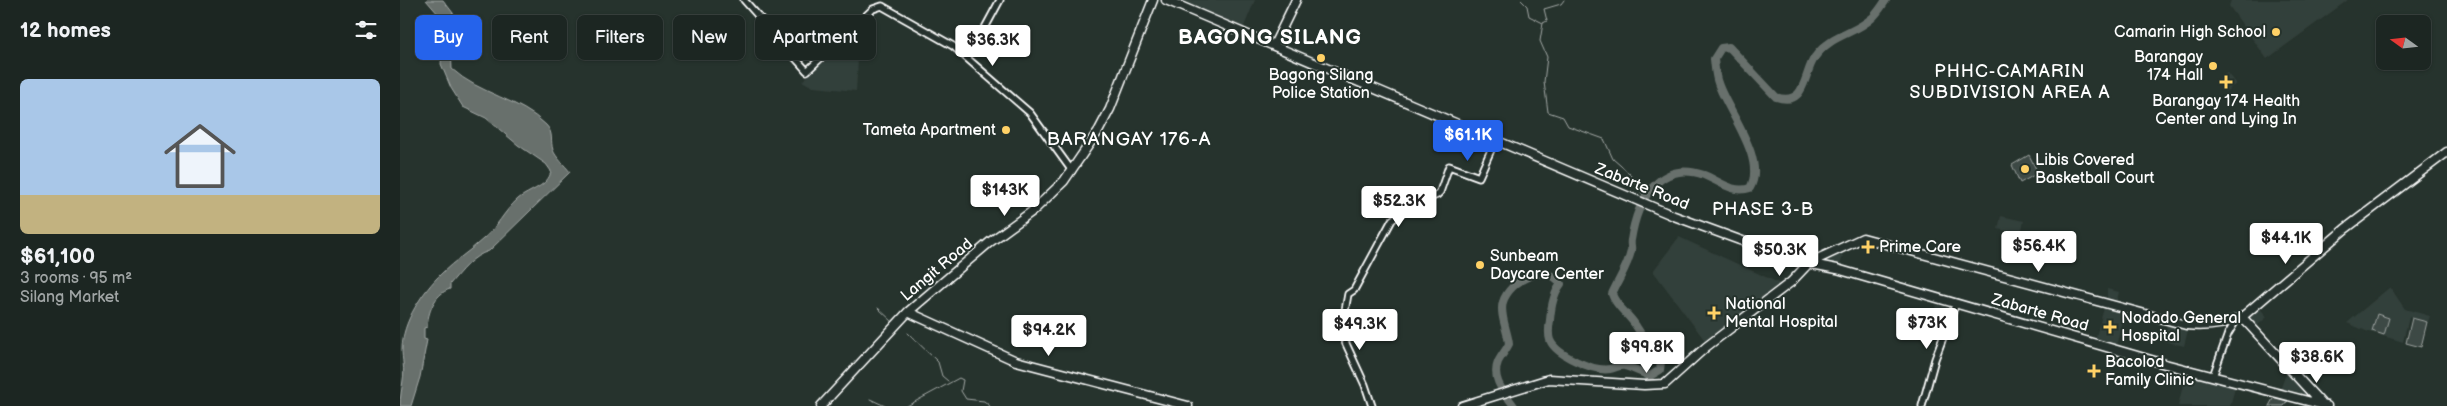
<!DOCTYPE html>
<meta charset="utf-8">
<style>
:root{--surface:#1c2622;--page:#252e2a;--text:#f1f3f6;--muted:#a0a5a5;--line:#3a4340;--accent:#2563eb}
body{margin:0;font-family:"Balsamiq Sans",sans-serif;background:var(--page);color:var(--text);height:100vh;display:flex;flex-direction:column;font-size:19px;white-space:nowrap}
*{box-sizing:border-box;margin:0}
p{font-size:16px;color:var(--muted)}
.icon{flex:none;width:28px;height:28px;fill:none;stroke:currentColor;stroke-width:2;stroke-linecap:round;stroke-linejoin:round}
.map{position:relative;flex:1;overflow:hidden}
.sheet{display:flex;flex-direction:column;background:var(--surface);width:400px}
.sheet>*{flex:none}
.top-card{position:absolute;left:15px;top:15px;width:475px;height:45px;display:flex;gap:10px}
.needle{width:32px;rotate:285deg}
.buttons{position:absolute;left:1976px;top:15px;display:grid;gap:10px}
.buttons a{display:grid;place-items:center;width:55px;height:55px;border-radius:8px;background:var(--surface);box-shadow:0 1px 4px #0004,0 0 0 1px var(--line);font-size:25px}
.price{position:absolute;translate:-50% -42px;padding:0 11px;border-radius:5px;background:#fff;color:#222;font-size:16px;line-height:32px;filter:drop-shadow(0 1px 2px #0008)}
.price::after{content:'';position:absolute;left:50%;top:30px;width:15px;height:11px;margin-left:-8px;background:inherit;clip-path:polygon(0 0,100% 0,50% 100%)}
.price.active{background:var(--accent);color:#fff}
ul{padding:0;list-style:none}
li{display:grid;align-content:center;gap:10px;height:265px;padding:0 20px}
li span{display:grid;place-items:center;height:155px;border-radius:8px;color:#555}
li>.icon{margin-inline-start:auto}
span .icon{width:90px;height:90px;fill:#fffc;stroke-width:1}
li b{font-size:21px}
h2{display:flex;justify-content:space-between;align-items:center;height:60px;padding:0 20px;font-size:21px}
.chip{padding:0 18px;border-radius:8px;background:var(--surface);box-shadow:0 1px 4px #0004,0 0 0 1px var(--line);font-size:18px;line-height:45px}
.chip.active{background:var(--accent);color:#fff}
main{display:flex;flex:1;min-height:0}
.map>svg:first-child{display:block}
.built{fill:#333f3a}
.green{fill:#3e4944;stroke:#9ea4a2}
.water{fill:#67706c;stroke:#a4a9a7}
.lines{fill:none;stroke-linecap:round;stroke-linejoin:round}
.stream{stroke:#a4a9a7;stroke-width:1}
.river{stroke:#67706c;stroke-width:8}
.minor-casing{stroke:#fff;stroke-width:9}
.major-casing{stroke:#fff;stroke-width:11}
.minor{stroke:#26332d;stroke-width:5.5}
.major{stroke:#26332d;stroke-width:8}
.poi-dot{fill:#ffd166;stroke:#26332d;stroke-width:2}
.labels{text-anchor:middle;dominant-baseline:central;stroke-width:4;stroke-linejoin:round;paint-order:stroke}
.poi-label{font-size:16px;fill:#fff;stroke:#26332d;text-anchor:start}
.street-label{font-size:16px;fill:#fff;stroke:#26332d}
.neighbourhood-label{font-size:18px;letter-spacing:1px;fill:#fff;stroke:#26332d}
.quarter-label{font-size:19px;letter-spacing:1px;fill:#fff;stroke:#26332d}
.district-label{font-size:21px;font-weight:bold;letter-spacing:1px;fill:#fff;stroke:#26332d}
</style>
<main>
<section class="sheet">
<h2>12 homes<svg class="icon" aria-label="filters" viewBox="0 0 24 24"><path d="M4 7h16M4 17h16"/><circle cx="9" cy="7" r="2"/><circle cx="15" cy="17" r="2"/></svg></h2>
<ul>
<li><span style="background:linear-gradient(#a9c7e8 75%,#c2b280 0)"><svg class="icon" aria-label="home" viewBox="0 0 24 24"><path d="M3 11l9-7 9 7M6 9v11h12V9"/></svg></span><div><b>$61,100</b><p>3 rooms · 95 m²</p><p>Silang Market</p></div></li>
</ul>
</section>
<div class="map">
<svg width="2047" height="406" viewBox="0 0 2047 406">
<rect width="100%" height="100%" fill="#26332d"/>
<filter id="ink" filterUnits="userSpaceOnUse"><feTurbulence type="fractalNoise" baseFrequency=".02" numOctaves="2"/><feDisplacementMap in="SourceGraphic" scale="10" xChannelSelector="R" yChannelSelector="G"/><feConvolveMatrix kernelMatrix="1 2 1 2 8 2 1 2 1" color-interpolation-filters="sRGB"/></filter>
<g filter="url(#ink)">
<!-- built -->
<path class="built" d="M 774,0 L 855,0 L 843,29 Z
M 1831,0 L 1948,0 L 1867,59 L 1829,6 Z
M 428,58 L 458,60 L 456,91 L 413,87 L 402,81 Z
M 1827,73 L 1836,84 L 1825,92 L 1817,81 Z
M 1601,216 L 1624,221 L 1621,234 L 1598,229 Z
M 1279,237 L 1381,284 L 1306,342 L 1253,271 Z
M 1436,254 L 1443,256 L 1439,268 L 1426,263 L 1426,259 Z
M 1990,287 L 2005,309 L 2030,316 L 2028,322 L 2009,317 L 2003,342 L 1966,331 L 1947,323 Z
M 1707,289 L 1719,292 L 1717,300 L 1707,298 Z
M 1536,305 L 1548,307 L 1542,325 L 1532,323 Z
M 1859,307 L 1867,317 L 1856,327 L 1848,316 Z
M 1704,308 L 1725,313 L 1716,346 L 1695,340 Z
M 1768,324 L 1788,330 L 1784,346 L 1763,341 Z
M 1887,371 L 1912,400 L 1880,390 Z
M 1786,372 L 1836,385 L 1830,406 L 1778,406 Z"/>
<!-- green -->
<path class="green" d="M 1629,155 L 1638,173 L 1620,183 L 1612,165 Z
M 1977,314 L 1989,318 L 1984,335 L 1972,331 Z
M 2012,318 L 2027,322 L 2021,347 L 2006,343 Z
M 1874,397 L 1888,400 L 1884,406 L 1869,406 Z"/>
<!-- water -->
<path class="water" d="M 26,0 L 43,0 L 53,13 L 56,22 L 51,47 L 52,69 C 79,94 120,99 146,125 C 154,133 150,141 153,150 C 156,158 165,165 170,172 L 89,251 C 72,256 61,271 50,284 L 50,289 C 34,294 28,313 27,327 L 24,328 L 24,339 L 27,340 L 20,377 L 11,406 L 0,406 C 0,397 2,389 3,380 C 5,370 2,359 2,349 C 2,322 23,291 42,273 C 54,261 70,251 83,239 C 97,228 104,211 118,199 C 129,190 149,186 151,171 L 146,164 L 118,145 L 86,118 L 63,107 L 51,88 L 41,64 L 42,51 L 45,46 L 43,24 L 39,15 Z"/>
<g class="lines">
<!-- stream -->
<path class="stream" d="M 1121,0 L 1127,6 L 1129,16 L 1143,23
M 1164,0 L 1161,4 L 1144,9 L 1147,21 L 1143,23 L 1140,41 L 1147,57 L 1144,82 L 1148,112 L 1163,117 L 1168,126 L 1204,139 L 1213,159 L 1229,173 L 1245,198
M 478,308 L 494,323
M 508,333 L 538,362 L 542,376 L 548,381
M 470,399 L 485,406
M 507,406 L 559,378 L 563,380 L 561,391 L 566,399 L 584,401 L 590,406"/>
<!-- river -->
<path class="river" d="M 1114,406 C 1105,393 1091,380 1098,362 C 1101,356 1106,350 1109,344 C 1108,332 1099,314 1103,302 C 1109,281 1146,261 1161,284 C 1153,294 1151,307 1150,320 C 1149,326 1148,334 1150,340 C 1156,355 1194,372 1210,369 C 1216,368 1219,365 1225,366 C 1233,368 1242,373 1250,376 L 1260,370 L 1261,362 C 1251,351 1244,338 1236,326 C 1229,314 1216,307 1212,294 C 1218,280 1228,266 1231,251 C 1232,248 1230,244 1231,240 C 1237,201 1259,159 1304,175 C 1319,181 1333,194 1350,188 C 1367,159 1327,111 1318,83 C 1315,75 1315,67 1314,59 L 1321,48 L 1329,47 L 1376,97 C 1407,107 1403,73 1415,57 C 1430,35 1455,34 1472,18 C 1477,14 1482,6 1486,0"/>
<!-- minor casing -->
<g class="minor-casing">
<path id="minor" d="M 344,0 L 407,71 L 473,9 L 482,6 L 553,46 L 630,113 L 672,171
M 564,56 L 579,39 L 600,0
M 1813,376 L 1828,334 L 1837,319
M 972,406 L 965,385 L 941,333 L 948,294 L 954,290 L 992,220 L 1008,208 L 1037,195 L 1040,192 L 1049,166 L 1079,177 L 1095,141
M 1522,406 L 1535,359 L 1556,303"/>
</g>
<!-- major casing -->
<g class="major-casing">
<path id="major" d="M 766,0 L 1274,216 L 1397,261 L 1437,269 L 1765,364 L 1927,406
M 874,45 L 896,0
M 508,312 L 616,361 L 788,406
M 1842,317 L 1921,403
M 421,406 L 508,312 L 590,242 L 634,210 L 664,181 L 699,130 L 710,109 L 753,0
M 1062,406 L 1149,379 L 1244,385 L 1265,384 L 1306,347 L 1391,282 L 1409,263 L 1463,238 L 1786,325 C 1805,327 1824,325 1842,317 L 1945,229 L 2047,152"/>
</g>
<!-- minor -->
<use href="#minor" class="minor"/>
<!-- major -->
<use href="#major" class="major"/>
</g>
</g>
<!-- markers -->
<g class="poi-dot">
<circle cx="1876" cy="32" r="5"/>
<circle cx="921" cy="58" r="5"/>
<circle cx="1813" cy="66" r="5"/>
<path d="M1823.5 74.5h5v5h5v5h-5v5h-5v-5h-5v-5h5z"/>
<circle cx="606" cy="130" r="5"/>
<circle cx="1625" cy="169" r="5"/>
<path d="M1465.5 239.5h5v5h5v5h-5v5h-5v-5h-5v-5h5z"/>
<circle cx="1080" cy="265" r="5"/>
<path d="M1311.5 305.5h5v5h5v5h-5v5h-5v-5h-5v-5h5z"/>
<path d="M1707.5 319.5h5v5h5v5h-5v5h-5v-5h-5v-5h5z"/>
<path d="M1691.5 363.5h5v5h5v5h-5v5h-5v-5h-5v-5h5z"/>
</g>
<g class="labels">
<!-- poi labels -->
<g class="poi-label">
<text x="1866" y="32" text-anchor="end">Camarin High School</text>
<text x="1803" y="57" text-anchor="end">Barangay<tspan x="1803" dy="18">174 Hall</tspan></text>
<text x="921" y="75" text-anchor="middle">Bagong Silang<tspan x="921" dy="18">Police Station</tspan></text>
<text x="1826" y="101" text-anchor="middle">Barangay 174 Health<tspan x="1826" dy="18">Center and Lying In</tspan></text>
<text x="596" y="130" text-anchor="end">Tameta Apartment</text>
<text x="1635" y="160">Libis Covered<tspan x="1635" dy="18">Basketball Court</tspan></text>
<text x="1479" y="247">Prime Care</text>
<text x="1090" y="256">Sunbeam<tspan x="1090" dy="18">Daycare Center</tspan></text>
<text x="1325" y="304">National<tspan x="1325" dy="18">Mental Hospital</tspan></text>
<text x="1721" y="318">Nodado General<tspan x="1721" dy="18">Hospital</tspan></text>
<text x="1705" y="362">Bacolod<tspan x="1705" dy="18">Family Clinic</tspan></text>
</g>
<!-- street labels -->
<g class="street-label">
<text transform="translate(1242 187) rotate(22)">Zabarte Road</text>
<text transform="translate(537 270) rotate(-40)">Langit Road</text>
<text transform="translate(1640 313) rotate(16)">Zabarte Road</text>
</g>
<!-- neighbourhood labels -->
<g class="neighbourhood-label">
<text x="1610" y="71">PHHC-CAMARIN<tspan x="1610" dy="21">SUBDIVISION AREA A</tspan></text>
<text x="1363" y="209">PHASE 3-B</text>
</g>
<!-- quarter labels -->
<g class="quarter-label">
<text x="729" y="139">BARANGAY 176-A</text>
</g>
<!-- district labels -->
<g class="district-label">
<text x="870" y="37">BAGONG SILANG</text>
</g>
</g>
</svg>
<div class="buttons">
<a><svg class="needle" viewBox="-14 -14 28 28"><path d="M0-13l5 13h-10z" fill="#e53935"/><path d="M0 13l5-13h-10z" fill="#a0a5a5"/></svg></a>
</div>
<b class="price" style="left:593px;top:67px">$36.3K</b>
<b class="price active" style="left:1068px;top:162px">$61.1K</b>
<b class="price" style="left:605px;top:217px">$143K</b>
<b class="price" style="left:999px;top:228px">$52.3K</b>
<b class="price" style="left:1886px;top:265px">$44.1K</b>
<b class="price" style="left:1639px;top:273px">$56.4K</b>
<b class="price" style="left:1380px;top:277px">$50.3K</b>
<b class="price" style="left:1527px;top:350px">$73K</b>
<b class="price" style="left:960px;top:351px">$49.3K</b>
<b class="price" style="left:649px;top:357px">$94.2K</b>
<b class="price" style="left:1247px;top:374px">$99.8K</b>
<b class="price" style="left:1917px;top:384px">$38.6K</b>
<div class="top-card">
<a class="chip active">Buy</a>
<a class="chip">Rent</a>
<a class="chip">Filters</a>
<a class="chip">New</a>
<a class="chip">Apartment</a>
</div>
</div>
</main>
